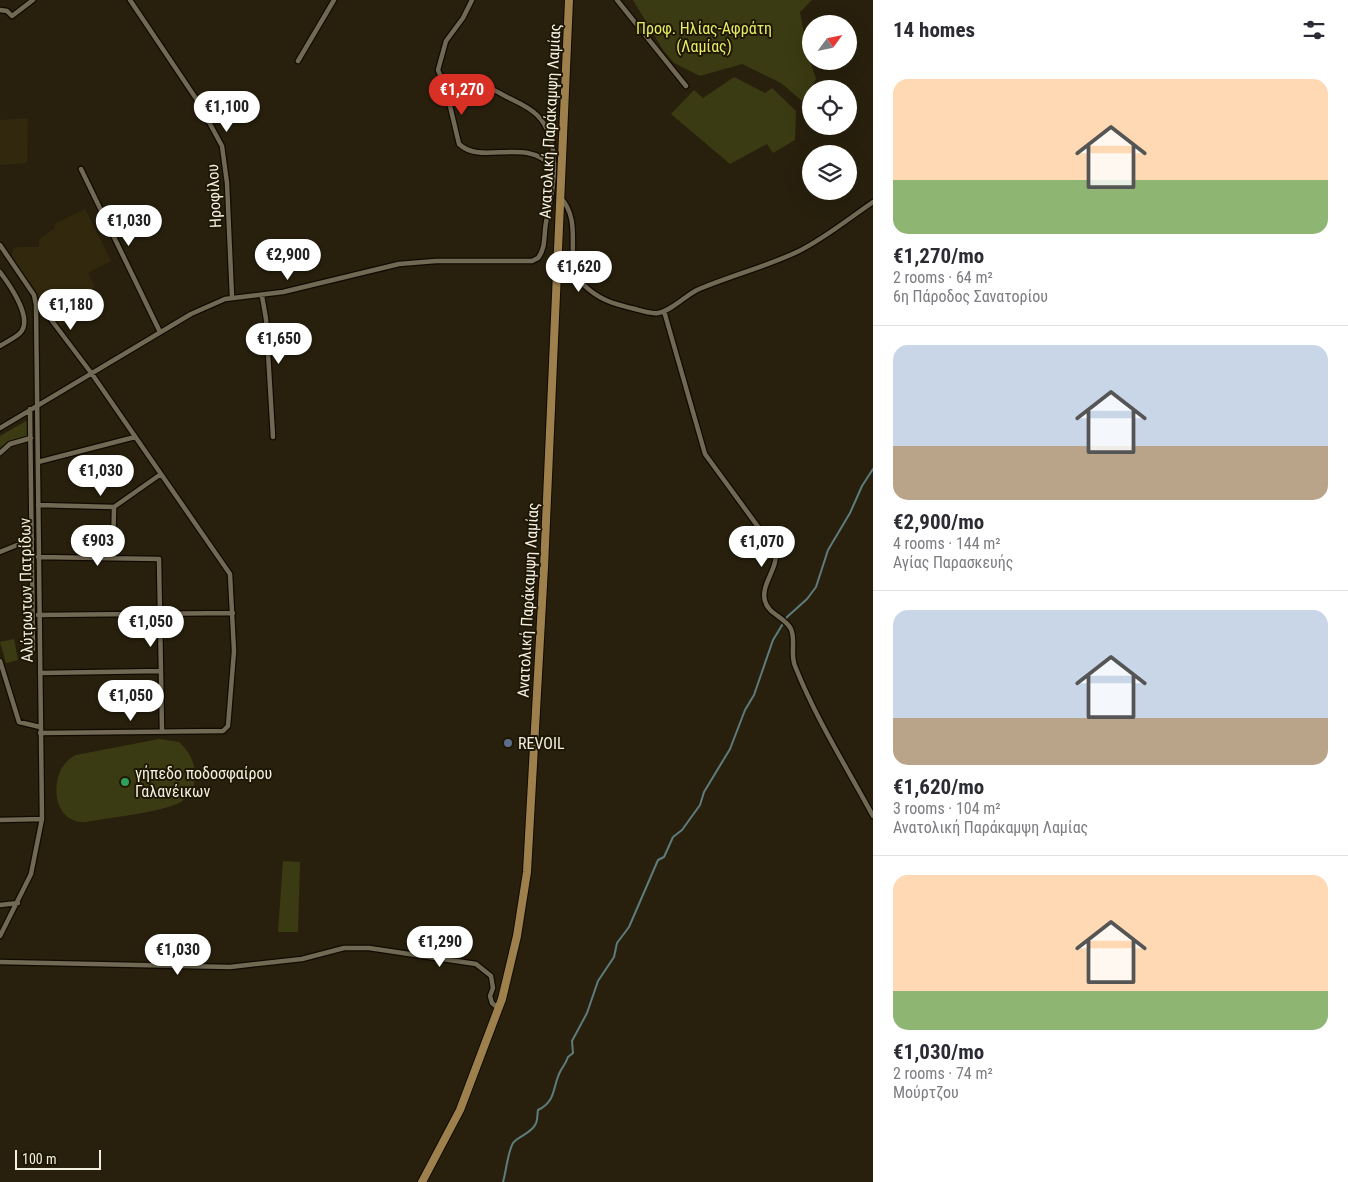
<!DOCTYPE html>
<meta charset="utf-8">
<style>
:root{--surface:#fff;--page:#f2f2f3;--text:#2b2b33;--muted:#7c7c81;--line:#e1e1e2;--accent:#d93025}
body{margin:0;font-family:"Roboto Condensed",sans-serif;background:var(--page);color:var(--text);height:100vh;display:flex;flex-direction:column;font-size:19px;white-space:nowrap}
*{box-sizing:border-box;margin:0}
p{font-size:16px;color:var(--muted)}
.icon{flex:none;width:28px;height:28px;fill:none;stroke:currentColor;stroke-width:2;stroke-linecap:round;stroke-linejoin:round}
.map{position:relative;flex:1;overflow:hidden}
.drawer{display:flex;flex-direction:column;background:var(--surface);width:475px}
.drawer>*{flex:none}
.needle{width:32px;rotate:57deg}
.buttons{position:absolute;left:802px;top:15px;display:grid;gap:10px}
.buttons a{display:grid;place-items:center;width:55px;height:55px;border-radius:50%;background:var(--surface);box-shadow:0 5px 20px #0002;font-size:25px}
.scale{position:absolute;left:15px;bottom:12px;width:86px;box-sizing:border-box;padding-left:5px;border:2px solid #f4efe3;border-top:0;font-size:14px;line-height:18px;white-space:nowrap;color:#f4efe3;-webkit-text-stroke:4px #1e1704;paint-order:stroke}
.price{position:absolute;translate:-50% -42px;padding:0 11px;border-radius:18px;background:#fff;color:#222;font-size:16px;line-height:32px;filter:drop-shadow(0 1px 2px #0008)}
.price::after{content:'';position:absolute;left:50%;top:30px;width:15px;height:11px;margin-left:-8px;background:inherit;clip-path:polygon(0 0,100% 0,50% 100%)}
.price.current{background:var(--accent);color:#fff}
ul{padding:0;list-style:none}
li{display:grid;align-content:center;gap:10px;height:265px;padding:0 20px}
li+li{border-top:1px solid var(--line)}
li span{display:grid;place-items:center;height:155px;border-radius:15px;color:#555}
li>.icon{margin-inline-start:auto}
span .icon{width:90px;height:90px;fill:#fffc;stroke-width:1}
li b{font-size:21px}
h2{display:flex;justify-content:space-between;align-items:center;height:60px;padding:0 20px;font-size:21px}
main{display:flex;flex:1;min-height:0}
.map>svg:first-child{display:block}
.built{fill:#32280d}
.green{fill:#3a3b12}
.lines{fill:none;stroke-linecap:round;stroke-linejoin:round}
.stream{stroke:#5e7c7d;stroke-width:2}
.street-casing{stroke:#100a00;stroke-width:7}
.primary-casing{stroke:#100a00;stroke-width:10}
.street{stroke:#716953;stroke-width:4.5}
.primary{stroke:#9d804c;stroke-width:8}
.service-dot{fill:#5c6f8a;stroke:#1e1704;stroke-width:2}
.leisure-dot{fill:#2e9e5b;stroke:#1e1704;stroke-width:2}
.labels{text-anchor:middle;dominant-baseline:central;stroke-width:4;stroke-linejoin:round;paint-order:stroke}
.park-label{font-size:16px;fill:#e8eb64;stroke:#1e1704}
.street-label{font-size:16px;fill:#f4efe3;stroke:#1e1704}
.poi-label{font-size:16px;fill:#f4efe3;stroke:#1e1704;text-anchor:start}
</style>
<main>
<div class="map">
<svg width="873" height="1182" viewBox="0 0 873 1182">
<rect width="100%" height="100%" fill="#28200d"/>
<!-- built -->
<path class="built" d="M 28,118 L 27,163 L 0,165 L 0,120 Z
M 85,209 L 111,261 L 88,273 L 95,287 L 88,291 L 95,308 L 58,328 L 11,261 L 13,249 L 18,247 L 39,247 L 39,239 L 54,229 L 56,223 Z"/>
<!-- green -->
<path class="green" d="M 633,0 L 812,0 L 800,12 L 807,51 L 816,79 L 802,101 L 781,83 L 742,64 L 700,76 L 674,63 L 663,50 Z
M 734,77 L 765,93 L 772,88 L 796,111 L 795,140 L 773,153 L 767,144 L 730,164 L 671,114 L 694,90 L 703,98 Z
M 28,420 L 29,437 L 11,441 L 0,449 L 0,436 Z
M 14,639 L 18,660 L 6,663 L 0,642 Z
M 159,739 L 179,742 C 189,751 195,762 195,776 C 195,787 190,796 181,802 C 163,812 108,818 85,822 C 49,824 48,767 76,755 Z
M 283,861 L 300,862 L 298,932 L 278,932 Z"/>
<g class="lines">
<!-- stream -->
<path class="stream" d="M 503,1182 C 506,1172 508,1151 513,1143 C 519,1136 531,1133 535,1125 C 538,1121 537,1115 538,1110 C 557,1101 552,1086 561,1070 C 564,1065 566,1063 568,1057 L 573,1053 L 572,1041 L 587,1013 L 598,981 L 614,957 L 617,943 L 629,927 L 658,860 L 664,857 L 673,837 L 682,830 L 700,805 L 704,792 L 730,749 L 745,710 L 754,695 L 773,640 L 787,617 L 807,599 L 816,587 L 828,550 L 850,513 L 862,486 L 873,469"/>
<!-- street casing -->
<g class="street-casing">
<path id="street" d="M 130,0 L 197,100 L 222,146 L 227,183 L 232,297
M 472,0 L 463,18 L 446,41 L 438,70 L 446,89 L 459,144 C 482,166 526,136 552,167
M 617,0 L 686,86
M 0,10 L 7,11 L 12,16 L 33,0
M 298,61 L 334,0
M 81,169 L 160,332
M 560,197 C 585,223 562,260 582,283 C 598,300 614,304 635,309 C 642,311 651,314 658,313 C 671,311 685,296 697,290 C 730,276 765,267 797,252 C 824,239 848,219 873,202
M 0,245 L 34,295 L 36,305 L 42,819 L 31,874 L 0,936
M 0,272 C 9,284 34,319 20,333 C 15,338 6,342 0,346
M 262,296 L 266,319 L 273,437
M 36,305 L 46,313 L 92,374 L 230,574 L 234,651 L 228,726 L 223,731 L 40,733
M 664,311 L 705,454 L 775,550 C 780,567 760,584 765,601 C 768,614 785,617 791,629 C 796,641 790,654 795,666 C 816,719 846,766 873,816
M 30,409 L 33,650
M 0,428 L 191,314 L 225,299 L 283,292 L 399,264 L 436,261 L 532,261 L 538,258 C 547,247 543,231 547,218 C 554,187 562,140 537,115 C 529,107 517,102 507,97 C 482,83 472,78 442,83
M 0,453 L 10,444 L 31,438
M 38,462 L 135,437
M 38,505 L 114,507 L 161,474
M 0,552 L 32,539
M 38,557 L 159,559 L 162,732
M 113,558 L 114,507
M 38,615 L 233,613
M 0,661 L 19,722 L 40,727
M 40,673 L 161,671
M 0,820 L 42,819
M 0,905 L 18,903
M 0,962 L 230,967 L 302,959 L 344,948 L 369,948 L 476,964 L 491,976 L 493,988 L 490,996 L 492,1003 L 499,1009"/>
</g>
<!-- primary casing -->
<g class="primary-casing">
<path id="primary" d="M 422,1182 L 460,1110 L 502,999 L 517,936 L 527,872 L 544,567 L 569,0"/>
</g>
<!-- street -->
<use href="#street" class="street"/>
<!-- primary -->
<use href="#primary" class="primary"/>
</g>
<!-- markers -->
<circle class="service-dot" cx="508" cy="743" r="5"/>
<circle class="leisure-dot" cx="125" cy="782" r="5"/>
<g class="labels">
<!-- park labels -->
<g class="park-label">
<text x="704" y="28">Προφ. Ηλίας-Αφράτη<tspan x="704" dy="18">(Λαμίας)</tspan></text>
</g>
<!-- street labels -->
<g class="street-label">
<text transform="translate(550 121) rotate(-87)">Ανατολική Παράκαμψη Λαμίας</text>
<text transform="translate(214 196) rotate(-93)">Ηροφίλου</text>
<text transform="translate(26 590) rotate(-91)">Αλύτρωτων Πατρίδων</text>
<text transform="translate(528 600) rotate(-87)">Ανατολική Παράκαμψη Λαμίας</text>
</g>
<!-- poi labels -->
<g class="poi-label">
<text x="518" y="743">REVOIL</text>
<text x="135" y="773">γήπεδο ποδοσφαίρου<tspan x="135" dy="18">Γαλανέικων</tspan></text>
</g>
</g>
</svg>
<div class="buttons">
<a><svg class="needle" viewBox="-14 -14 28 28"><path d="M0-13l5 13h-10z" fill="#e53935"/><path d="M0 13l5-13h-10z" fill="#7c7c81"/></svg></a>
<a><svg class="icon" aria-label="locate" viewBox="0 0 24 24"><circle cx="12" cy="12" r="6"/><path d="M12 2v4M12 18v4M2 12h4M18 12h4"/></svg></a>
<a><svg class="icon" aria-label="layers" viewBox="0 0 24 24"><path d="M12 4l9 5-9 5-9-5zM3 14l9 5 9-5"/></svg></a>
</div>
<div class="scale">100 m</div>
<b class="price current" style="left:462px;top:116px">€1,270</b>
<b class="price" style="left:227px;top:133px">€1,100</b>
<b class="price" style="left:129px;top:247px">€1,030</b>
<b class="price" style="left:288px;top:281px">€2,900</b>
<b class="price" style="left:579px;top:293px">€1,620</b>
<b class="price" style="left:71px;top:331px">€1,180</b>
<b class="price" style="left:279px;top:365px">€1,650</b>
<b class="price" style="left:101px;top:497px">€1,030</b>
<b class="price" style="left:98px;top:567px">€903</b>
<b class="price" style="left:762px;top:568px">€1,070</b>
<b class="price" style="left:151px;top:648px">€1,050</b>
<b class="price" style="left:131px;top:722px">€1,050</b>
<b class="price" style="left:440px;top:968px">€1,290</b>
<b class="price" style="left:178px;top:976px">€1,030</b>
</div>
<section class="drawer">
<h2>14 homes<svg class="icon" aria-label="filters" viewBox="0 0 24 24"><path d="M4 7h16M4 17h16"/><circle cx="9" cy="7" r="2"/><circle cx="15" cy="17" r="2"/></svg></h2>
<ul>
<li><span style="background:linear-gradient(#ffd9b3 65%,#8fb573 0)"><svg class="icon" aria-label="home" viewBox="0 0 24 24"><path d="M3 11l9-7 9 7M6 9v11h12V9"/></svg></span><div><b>€1,270/mo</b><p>2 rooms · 64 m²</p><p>6η Πάροδος Σανατορίου</p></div></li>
<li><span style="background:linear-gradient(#c9d6e8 65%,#b9a48a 0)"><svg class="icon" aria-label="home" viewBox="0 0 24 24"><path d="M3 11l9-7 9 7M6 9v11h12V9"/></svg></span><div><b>€2,900/mo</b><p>4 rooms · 144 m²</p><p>Αγίας Παρασκευής</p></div></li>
<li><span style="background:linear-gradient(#c9d6e8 70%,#b9a48a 0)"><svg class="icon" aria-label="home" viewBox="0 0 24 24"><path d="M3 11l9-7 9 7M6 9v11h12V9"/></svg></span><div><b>€1,620/mo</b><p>3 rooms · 104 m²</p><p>Ανατολική Παράκαμψη Λαμίας</p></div></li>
<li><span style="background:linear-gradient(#ffd9b3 75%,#8fb573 0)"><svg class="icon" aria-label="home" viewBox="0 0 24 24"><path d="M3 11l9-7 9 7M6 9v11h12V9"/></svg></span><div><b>€1,030/mo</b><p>2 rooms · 74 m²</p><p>Μούρτζου</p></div></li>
</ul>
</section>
</main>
